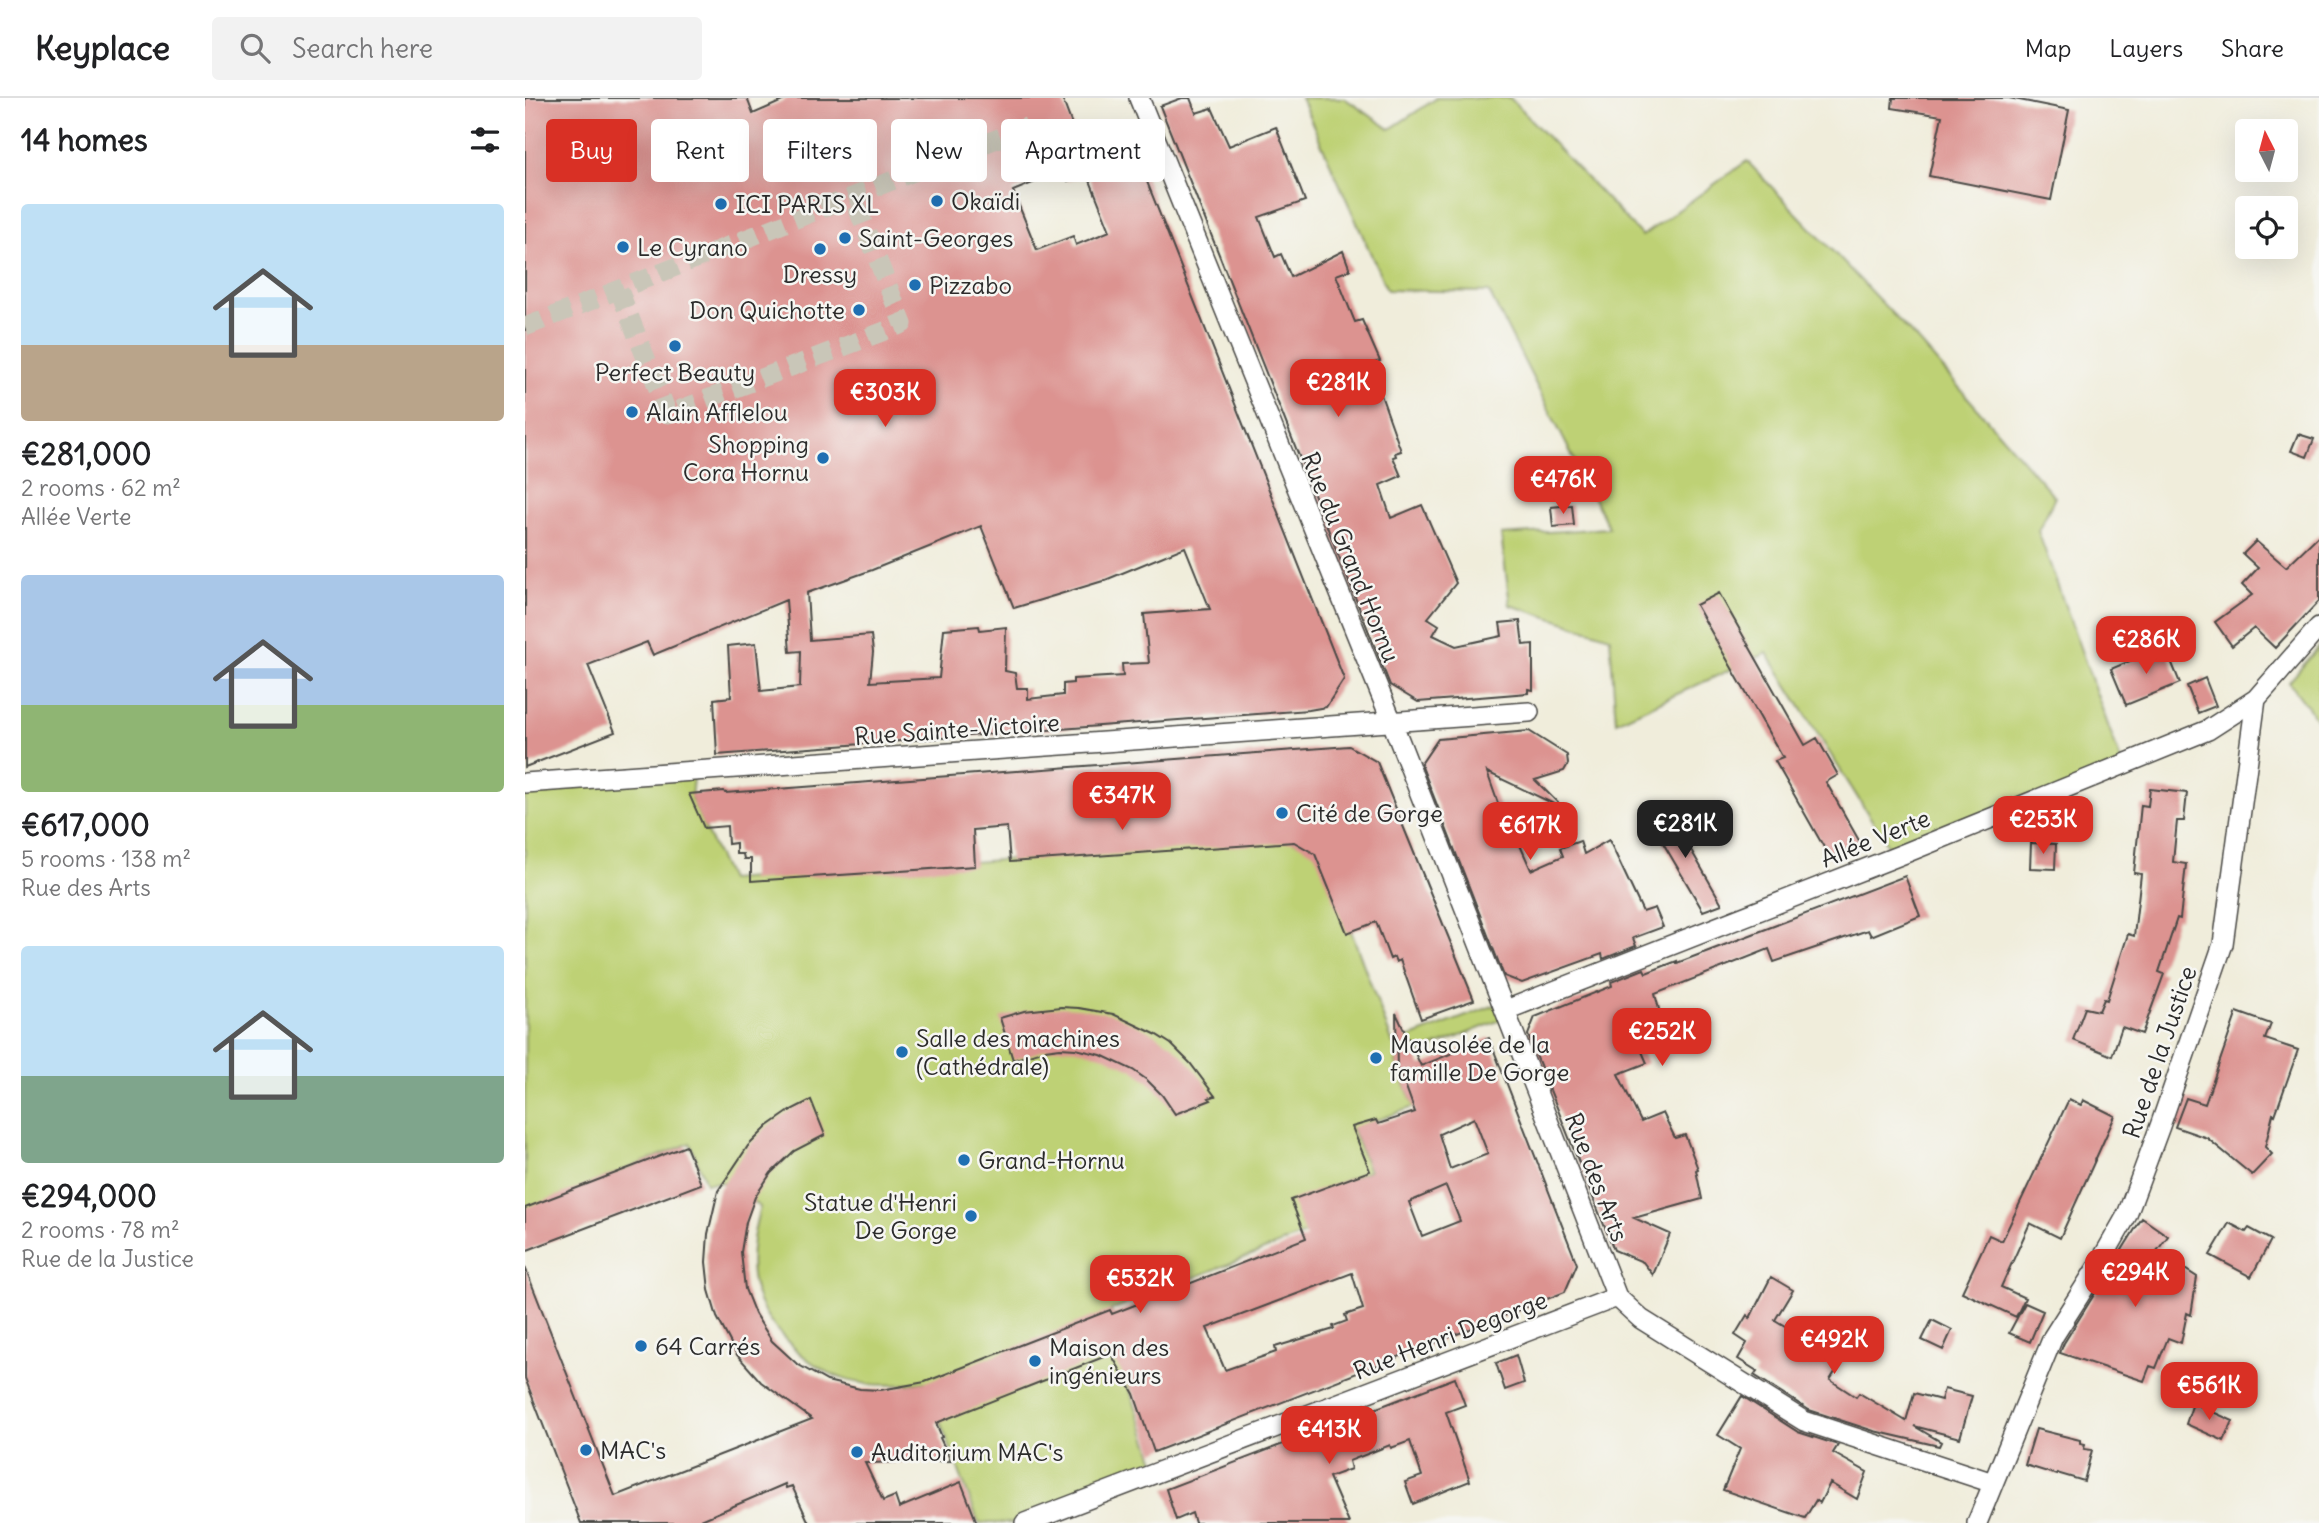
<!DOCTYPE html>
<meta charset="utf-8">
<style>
:root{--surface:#fff;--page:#f2f2f2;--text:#202124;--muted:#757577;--line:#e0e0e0;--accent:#d93025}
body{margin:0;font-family:Delius,sans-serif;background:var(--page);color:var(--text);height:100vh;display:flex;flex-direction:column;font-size:26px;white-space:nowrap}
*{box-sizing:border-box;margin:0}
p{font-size:23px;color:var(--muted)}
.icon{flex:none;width:38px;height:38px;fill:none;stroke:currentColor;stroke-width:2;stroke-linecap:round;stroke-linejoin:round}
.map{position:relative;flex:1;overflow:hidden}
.drawer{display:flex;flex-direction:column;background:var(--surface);width:525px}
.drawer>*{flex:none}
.top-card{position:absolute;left:21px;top:21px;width:665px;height:63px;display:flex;gap:14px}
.needle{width:46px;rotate:354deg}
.buttons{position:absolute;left:1710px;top:21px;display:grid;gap:14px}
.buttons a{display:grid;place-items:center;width:63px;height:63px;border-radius:7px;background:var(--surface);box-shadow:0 7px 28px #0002;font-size:35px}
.price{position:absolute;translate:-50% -60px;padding:0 16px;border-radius:14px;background:var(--accent);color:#fff;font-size:23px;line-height:46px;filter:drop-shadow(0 2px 4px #0008)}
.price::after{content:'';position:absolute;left:50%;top:42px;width:21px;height:16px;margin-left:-10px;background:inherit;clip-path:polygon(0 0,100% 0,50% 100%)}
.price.on{background:#222;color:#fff}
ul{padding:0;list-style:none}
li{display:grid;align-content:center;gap:14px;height:371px;padding:0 21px}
li span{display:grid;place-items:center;height:217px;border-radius:7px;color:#555}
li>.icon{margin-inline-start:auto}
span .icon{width:126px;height:126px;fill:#fffc;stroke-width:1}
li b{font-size:30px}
h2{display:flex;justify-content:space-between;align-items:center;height:84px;padding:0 21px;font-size:30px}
.chip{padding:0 24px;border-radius:7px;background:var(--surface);box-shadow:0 7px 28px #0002;font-size:24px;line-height:63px}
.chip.on{background:var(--accent);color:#fff}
header{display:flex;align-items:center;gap:42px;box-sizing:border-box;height:98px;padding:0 35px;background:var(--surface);border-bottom:2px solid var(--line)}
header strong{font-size:33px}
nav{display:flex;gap:38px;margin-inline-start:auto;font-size:24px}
.search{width:490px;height:63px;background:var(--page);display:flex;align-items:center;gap:18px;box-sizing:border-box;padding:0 24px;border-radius:7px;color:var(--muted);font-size:26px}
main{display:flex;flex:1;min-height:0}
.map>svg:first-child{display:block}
.green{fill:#bed174;stroke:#747e50;stroke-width:2}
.building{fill:#dc9390;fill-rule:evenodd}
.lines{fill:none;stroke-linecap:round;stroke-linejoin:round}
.street-tunnel{stroke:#c9c6b8;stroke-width:19;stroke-dasharray:19 10;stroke-linecap:butt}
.street-casing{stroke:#494845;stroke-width:22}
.street{stroke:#fff;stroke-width:19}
.poi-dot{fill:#1f6fb2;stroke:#f6f6f2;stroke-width:2.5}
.labels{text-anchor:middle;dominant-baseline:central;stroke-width:5;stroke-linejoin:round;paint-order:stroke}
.poi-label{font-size:24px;fill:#2b2b2b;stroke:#f6f6f2;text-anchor:start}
.street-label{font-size:24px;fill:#2b2b2b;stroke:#f6f6f2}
</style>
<header>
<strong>Keyplace</strong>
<div class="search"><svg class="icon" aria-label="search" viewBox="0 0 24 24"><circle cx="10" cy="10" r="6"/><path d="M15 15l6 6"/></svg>Search here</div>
<nav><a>Map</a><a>Layers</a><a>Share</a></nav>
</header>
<main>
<section class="drawer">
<h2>14 homes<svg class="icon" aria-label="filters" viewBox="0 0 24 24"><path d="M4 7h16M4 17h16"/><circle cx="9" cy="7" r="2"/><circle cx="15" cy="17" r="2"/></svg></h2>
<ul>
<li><span style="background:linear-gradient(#bfe0f5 65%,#b9a48a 0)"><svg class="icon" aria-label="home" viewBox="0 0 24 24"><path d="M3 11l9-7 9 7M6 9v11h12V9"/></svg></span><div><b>€281,000</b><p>2 rooms · 62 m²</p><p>Allée Verte</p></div></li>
<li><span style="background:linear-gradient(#a9c7e8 60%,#8fb573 0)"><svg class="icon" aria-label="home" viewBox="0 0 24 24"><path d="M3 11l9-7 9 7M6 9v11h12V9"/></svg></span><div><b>€617,000</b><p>5 rooms · 138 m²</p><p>Rue des Arts</p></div></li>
<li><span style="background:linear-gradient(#bfe0f5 60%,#7fa58c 0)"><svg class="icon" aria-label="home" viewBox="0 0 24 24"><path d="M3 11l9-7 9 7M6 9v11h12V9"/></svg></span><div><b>€294,000</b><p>2 rooms · 78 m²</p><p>Rue de la Justice</p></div></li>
</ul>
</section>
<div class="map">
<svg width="1794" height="1425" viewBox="0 0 1794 1425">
<rect width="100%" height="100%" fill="#f6f6f2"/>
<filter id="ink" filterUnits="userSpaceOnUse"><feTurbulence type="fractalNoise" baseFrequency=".0143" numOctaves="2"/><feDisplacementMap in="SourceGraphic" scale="14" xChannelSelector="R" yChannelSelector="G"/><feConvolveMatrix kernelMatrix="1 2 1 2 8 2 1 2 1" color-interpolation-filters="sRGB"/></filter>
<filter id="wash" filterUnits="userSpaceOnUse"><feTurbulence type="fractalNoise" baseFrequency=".00686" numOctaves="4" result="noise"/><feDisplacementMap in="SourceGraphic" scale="28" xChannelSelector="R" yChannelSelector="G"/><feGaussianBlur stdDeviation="1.57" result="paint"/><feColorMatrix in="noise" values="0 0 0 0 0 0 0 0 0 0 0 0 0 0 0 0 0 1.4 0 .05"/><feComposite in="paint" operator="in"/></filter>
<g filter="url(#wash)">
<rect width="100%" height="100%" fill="#f0eddb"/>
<!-- green -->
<path class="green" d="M 776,0 L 819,0 L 865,31 L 912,0 L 985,0 L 1117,138 L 1222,63 L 1395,245 L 1530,399 L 1513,433 L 1597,666 L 1370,759 L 1242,555 L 1091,624 L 1085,539 L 985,507 L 976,437 L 1084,430 L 964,194 L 862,192 Z
M 1794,549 L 1794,624 L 1764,584 Z
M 168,680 L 166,700 L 204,782 L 761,741 L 796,752 L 868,946 L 978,904 L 983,919 L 871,964 L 889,1009 L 827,1031 L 844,1073 L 771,1102 L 783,1135 L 586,1212 L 600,1252 L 593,1259 L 634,1374 L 500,1425 L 454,1425 L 400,1284 C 341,1292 304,1286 262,1243 C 221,1202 220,1163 235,1109 L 204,1084 L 181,1085 L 165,1045 L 0,1113 L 0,701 L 2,685 Z"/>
<g id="blocks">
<!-- building -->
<path class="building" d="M 0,0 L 222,0 L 228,16 L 264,0 L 537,0 L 561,64 L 583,74 L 613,61 L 819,581 L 801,609 L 784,612 L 192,657 L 189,601 L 206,599 L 203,548 L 231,545 L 236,593 L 275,589 L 276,553 L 265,554 L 261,502 L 128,557 L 122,544 L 63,567 L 90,634 L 0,669 ZM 539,72 L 543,83 L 562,75 L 585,133 L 551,147 L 548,138 L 512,152 L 488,93 ZM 456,428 L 489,510 L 578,483 L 660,449 L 685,511 L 619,516 L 624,565 L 597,566 L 598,578 L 548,581 L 548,585 L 538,586 L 538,597 L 503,601 L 503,590 L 492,590 L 490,575 L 480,573 L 481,529 L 455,532 L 454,528 L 419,531 L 414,580 L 345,584 L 348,554 L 346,537 L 285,542 L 282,495 L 347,472 Z
M 657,0 L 665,0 L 671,15 L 687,10 L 704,48 L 751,29 L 780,103 L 734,119 L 750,159 L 756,156 L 766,179 L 818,153 L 825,172 L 811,177 L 830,224 L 837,222 L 855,263 L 845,266 L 876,353 L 870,355 L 871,358 L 868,359 L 876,378 L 855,387 L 866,420 L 897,407 L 931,485 L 903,520 L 914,527 L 908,537 L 931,548 L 977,538 L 975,525 L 995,523 L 998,547 L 1008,546 L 1008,592 L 1003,591 L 1003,595 L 893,604 L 865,587 L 635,8 Z
M 1368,0 L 1484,0 L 1544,12 L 1526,102 L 1404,78 L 1417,18 L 1367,10 Z
M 1773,336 L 1789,341 L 1782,359 L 1766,353 Z
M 1047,407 L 1049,427 L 1028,429 L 1026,409 Z
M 1794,437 L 1794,503 L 1750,550 L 1729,530 L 1707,548 L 1690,524 L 1727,497 L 1717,487 L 1733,470 L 1718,456 L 1731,443 L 1761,469 Z
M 1194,495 L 1280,647 L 1292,640 L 1313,677 L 1301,684 L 1336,746 L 1305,760 L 1250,663 L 1258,660 L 1171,507 Z
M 1640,548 L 1655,585 L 1601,607 L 1586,571 Z
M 1680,580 L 1691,608 L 1673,615 L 1662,588 Z
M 1004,633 L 1042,657 L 1043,666 L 1039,673 L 1010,682 L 1034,706 L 1033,708 L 962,674 L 982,731 L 987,729 L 1006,772 L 1038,758 L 1035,750 L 1055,743 L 1059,756 L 1084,742 L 1118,814 L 1130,810 L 1138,829 L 1108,840 L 1111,848 L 1078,861 L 1077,856 L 997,885 L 979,878 L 896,666 L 913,641 Z
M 824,648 L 852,664 L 949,902 L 896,921 L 875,862 L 871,864 L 869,859 L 865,861 L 851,824 L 822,835 L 790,756 L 769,744 L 485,764 L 482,729 L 448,732 L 450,768 L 226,783 L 226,761 L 219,761 L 218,756 L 211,756 L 211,745 L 203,746 L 202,728 L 179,730 L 164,696 L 199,693 L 200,695 Z
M 1625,691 L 1662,695 L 1659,723 L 1652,723 L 1648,764 L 1661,766 L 1655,821 L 1652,820 L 1634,874 L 1639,876 L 1617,936 L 1597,929 L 1587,958 L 1548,942 L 1560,910 L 1574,913 L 1579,901 L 1582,902 L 1603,836 L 1609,838 L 1616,776 L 1609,775 L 1616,707 L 1623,708 Z
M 1142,710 L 1197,806 L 1178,813 L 1124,721 Z
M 1506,745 L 1531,746 L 1530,771 L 1505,770 Z
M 1380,778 L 1395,818 L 1346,838 L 1343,832 L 1249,864 L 1244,851 L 1130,896 L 1135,915 L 1113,922 L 1122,947 L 1115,949 L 1122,965 L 1093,976 L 1116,1024 L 1138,1015 L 1150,1040 L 1160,1037 L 1173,1071 L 1171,1072 L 1177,1101 L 1109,1120 L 1145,1136 L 1128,1177 L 1118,1164 L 1089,1152 L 1003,937 L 1010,919 L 1087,888 L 1086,884 L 1119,871 L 1121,875 L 1152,863 L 1152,865 Z
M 536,909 L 554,910 L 588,916 L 630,936 L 646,946 L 665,965 L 690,998 L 684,1000 L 686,1002 L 650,1016 L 637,997 L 622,982 L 608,972 L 576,957 L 551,951 L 535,950 L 520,952 L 488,962 L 475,920 L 499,913 Z
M 1712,914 L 1746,926 L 1740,941 L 1773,952 L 1750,1017 L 1748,1016 L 1740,1049 L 1747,1056 L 1727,1077 L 1682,1040 L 1650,1029 L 1661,1000 L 1680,1006 Z
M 871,915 L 896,968 L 964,940 L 1052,1166 L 1040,1194 L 629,1354 L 609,1296 L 586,1256 L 411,1325 L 417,1339 L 415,1340 L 426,1363 L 340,1365 L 358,1403 L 370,1398 L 374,1410 L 436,1384 L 452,1425 L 284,1425 L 267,1388 L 261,1390 L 260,1386 L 169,1425 L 56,1425 L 0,1280 L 0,1169 L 90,1398 L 287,1321 L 236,1284 L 212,1257 L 192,1219 L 184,1192 L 181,1164 L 183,1136 L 193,1093 L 223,1048 L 243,1028 L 266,1012 L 286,1002 L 300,1037 L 269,1053 L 246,1075 L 230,1099 L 221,1124 L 216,1154 L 220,1191 L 230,1216 L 247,1243 L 272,1266 L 302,1283 L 335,1291 L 356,1292 L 400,1284 L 585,1212 L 587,1216 L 781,1140 L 766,1102 L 845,1073 L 827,1029 L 851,1022 L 853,1026 L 890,1014 L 876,975 L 872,975 ZM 949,1020 L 963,1056 L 925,1071 L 914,1036 ZM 921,1088 L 935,1123 L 897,1138 L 884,1104 ZM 827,1175 L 838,1211 L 820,1217 L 822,1223 L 808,1228 L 809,1231 L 750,1249 L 751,1254 L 700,1272 L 682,1230 Z
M 1544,1001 L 1556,1007 L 1558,1002 L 1590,1018 L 1535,1140 L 1505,1125 L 1476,1189 L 1500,1200 L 1491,1219 L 1437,1194 L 1464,1137 L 1477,1143 Z
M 161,1048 L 176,1086 L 0,1153 L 0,1110 Z
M 1617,1120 L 1643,1138 L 1632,1153 L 1672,1179 L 1666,1217 L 1662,1215 L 1656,1245 L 1643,1240 L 1631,1270 L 1625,1268 L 1619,1283 L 1535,1255 L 1539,1245 Z
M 1704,1125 L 1721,1134 L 1724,1130 L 1746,1142 L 1726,1179 L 1685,1157 Z
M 1246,1179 L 1268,1192 L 1250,1222 L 1290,1246 L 1301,1228 L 1318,1236 L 1316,1239 L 1328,1246 L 1305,1282 L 1331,1299 L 1334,1295 L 1381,1323 L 1389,1295 L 1416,1302 L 1419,1291 L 1447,1298 L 1435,1340 L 1389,1328 L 1416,1344 L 1414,1348 L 1349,1333 L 1284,1312 L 1229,1277 L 1232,1273 L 1213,1261 L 1222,1245 L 1210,1237 L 1222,1217 L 1225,1220 Z
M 1500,1205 L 1518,1213 L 1505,1244 L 1484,1235 Z
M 1407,1222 L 1427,1232 L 1418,1252 L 1397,1242 Z
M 991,1257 L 999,1285 L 980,1292 L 971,1265 Z
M 930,1280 L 940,1307 L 921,1314 L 945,1383 L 888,1406 L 880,1384 L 897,1378 L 885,1343 L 866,1350 L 865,1347 L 824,1363 L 826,1371 L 804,1379 L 824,1425 L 670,1425 L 667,1415 L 651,1422 L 641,1391 Z
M 1217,1298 L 1273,1334 L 1313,1347 L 1308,1355 L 1342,1374 L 1332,1401 L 1305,1385 L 1295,1405 L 1291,1402 L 1280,1420 L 1198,1392 L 1215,1351 L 1193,1337 Z
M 1668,1305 L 1708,1323 L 1699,1343 L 1661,1326 Z
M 1511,1331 L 1555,1342 L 1555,1345 L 1560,1346 L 1559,1351 L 1567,1352 L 1559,1383 L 1532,1375 L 1532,1377 L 1500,1367 Z"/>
</g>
</g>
<g filter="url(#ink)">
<use href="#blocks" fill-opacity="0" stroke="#494845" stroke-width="2"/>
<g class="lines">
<!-- street-tunnel -->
<path class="street-tunnel" d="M 94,192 L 143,316 L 378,226 L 328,99
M 0,229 L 504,28"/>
<!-- street casing -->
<g class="street-casing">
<path id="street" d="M 614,0 L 867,624 L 1092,1199 L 1116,1221 L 1279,1323 L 1468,1385
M 0,685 L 1004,614
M 981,912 L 1378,756 L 1683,632 L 1731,601 L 1794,529
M 500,1425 L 1092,1199
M 1452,1425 L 1528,1239 L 1573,1168 L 1602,1117 L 1635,1028 L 1698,846 L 1731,601"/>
</g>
<!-- street -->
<use href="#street" class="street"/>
</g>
</g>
<!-- markers -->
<g class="poi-dot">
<circle cx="412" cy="103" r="7"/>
<circle cx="196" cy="106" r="7"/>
<circle cx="320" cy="140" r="7"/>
<circle cx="98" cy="149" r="7"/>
<circle cx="295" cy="151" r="7"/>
<circle cx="390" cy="187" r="7"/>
<circle cx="334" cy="212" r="7"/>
<circle cx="150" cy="248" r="7"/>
<circle cx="107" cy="314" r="7"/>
<circle cx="298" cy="360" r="7"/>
<circle cx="757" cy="715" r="7"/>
<circle cx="377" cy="954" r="7"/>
<circle cx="851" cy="960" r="7"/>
<circle cx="439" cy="1062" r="7"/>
<circle cx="446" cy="1118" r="7"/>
<circle cx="116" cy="1248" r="7"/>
<circle cx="510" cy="1263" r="7"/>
<circle cx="61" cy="1352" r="7"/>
<circle cx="332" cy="1354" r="7"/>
</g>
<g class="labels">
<!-- poi labels -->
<g class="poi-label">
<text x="426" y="103">Okaïdi</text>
<text x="210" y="106">ICI PARIS XL</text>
<text x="334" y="140">Saint-Georges</text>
<text x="112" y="149">Le Cyrano</text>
<text x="295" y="176" text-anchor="middle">Dressy</text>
<text x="404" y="187">Pizzabo</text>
<text x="320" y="212" text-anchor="end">Don Quichotte</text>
<text x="150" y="274" text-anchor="middle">Perfect Beauty</text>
<text x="121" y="314">Alain Afflelou</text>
<text x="284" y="346" text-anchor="end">Shopping<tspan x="284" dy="28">Cora Hornu</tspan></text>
<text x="771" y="715">Cité de Gorge</text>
<text x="391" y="940">Salle des machines<tspan x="391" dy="28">(Cathédrale)</tspan></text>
<text x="865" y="946">Mausolée de la<tspan x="865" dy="28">famille De Gorge</tspan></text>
<text x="453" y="1062">Grand-Hornu</text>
<text x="432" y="1104" text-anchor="end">Statue d'Henri<tspan x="432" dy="28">De Gorge</tspan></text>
<text x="130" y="1248">64 Carrés</text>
<text x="524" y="1249">Maison des<tspan x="524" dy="28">ingénieurs</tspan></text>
<text x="75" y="1352">MAC's</text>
<text x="346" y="1354">Auditorium MAC's</text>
</g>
<!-- street labels -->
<g class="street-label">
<text transform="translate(826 459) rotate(68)">Rue du Grand Hornu</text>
<text transform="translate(432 631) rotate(-4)">Rue Sainte-Victoire</text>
<text transform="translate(1350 740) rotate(-22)">Allée Verte</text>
<text transform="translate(1634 954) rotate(-71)">Rue de la Justice</text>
<text transform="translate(1072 1079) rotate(69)">Rue des Arts</text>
<text transform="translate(925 1237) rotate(-21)">Rue Henri Degorge</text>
</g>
</g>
</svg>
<div class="buttons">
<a><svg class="needle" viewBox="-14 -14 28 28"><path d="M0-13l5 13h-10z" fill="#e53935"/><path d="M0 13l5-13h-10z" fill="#757577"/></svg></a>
<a><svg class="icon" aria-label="locate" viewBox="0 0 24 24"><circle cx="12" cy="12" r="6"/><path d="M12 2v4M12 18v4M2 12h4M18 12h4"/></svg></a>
</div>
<b class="price" style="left:813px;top:321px">€281K</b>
<b class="price" style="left:360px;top:331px">€303K</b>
<b class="price" style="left:1038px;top:418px">€476K</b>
<b class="price" style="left:1621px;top:578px">€286K</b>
<b class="price" style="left:597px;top:734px">€347K</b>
<b class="price" style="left:1518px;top:758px">€253K</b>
<b class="price on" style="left:1160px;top:762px">€281K</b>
<b class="price" style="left:1005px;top:764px">€617K</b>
<b class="price" style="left:1137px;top:970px">€252K</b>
<b class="price" style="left:1610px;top:1211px">€294K</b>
<b class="price" style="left:615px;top:1217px">€532K</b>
<b class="price" style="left:1309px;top:1278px">€492K</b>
<b class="price" style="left:1684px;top:1324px">€561K</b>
<b class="price" style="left:804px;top:1368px">€413K</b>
<div class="top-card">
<a class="chip on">Buy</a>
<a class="chip">Rent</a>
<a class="chip">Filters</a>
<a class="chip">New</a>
<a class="chip">Apartment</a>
</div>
</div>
</main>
